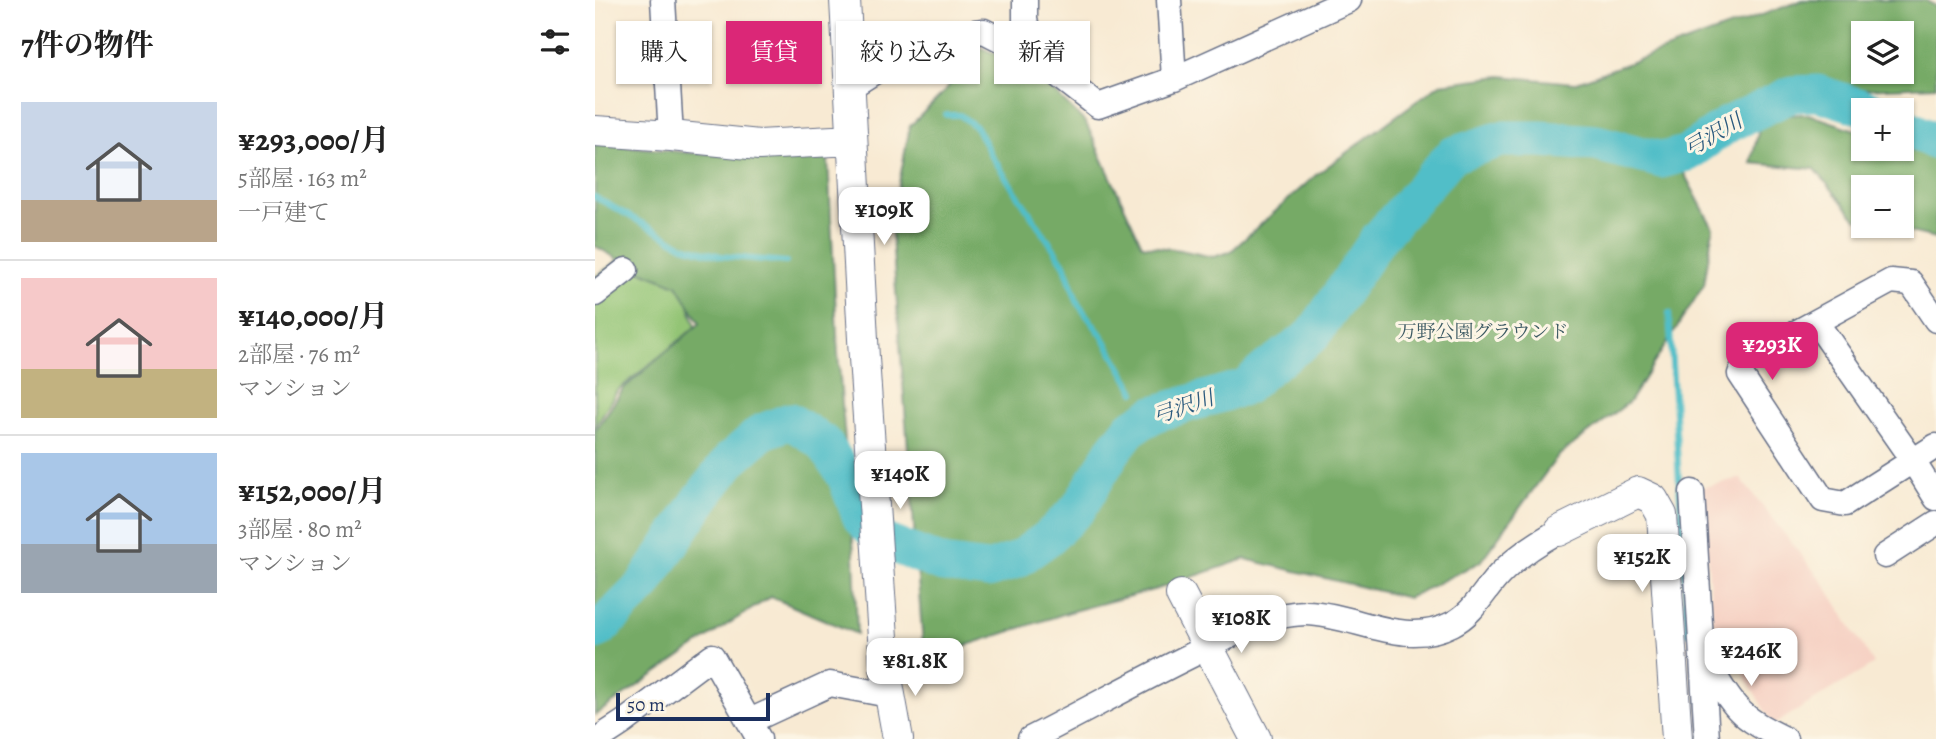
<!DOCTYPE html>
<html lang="ja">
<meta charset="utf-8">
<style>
:root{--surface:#fff;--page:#f2f2f2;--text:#222;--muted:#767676;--line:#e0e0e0;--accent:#db2777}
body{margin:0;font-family:Alegreya,"Noto Serif JP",serif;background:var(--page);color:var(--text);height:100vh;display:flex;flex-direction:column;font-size:26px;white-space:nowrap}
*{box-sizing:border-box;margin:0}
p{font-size:23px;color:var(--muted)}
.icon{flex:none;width:38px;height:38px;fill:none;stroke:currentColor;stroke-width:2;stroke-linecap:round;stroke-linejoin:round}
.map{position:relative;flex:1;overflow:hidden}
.panel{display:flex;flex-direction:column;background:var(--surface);width:595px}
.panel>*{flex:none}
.guide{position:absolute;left:21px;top:21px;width:665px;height:63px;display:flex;gap:14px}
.tools{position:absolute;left:1256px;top:21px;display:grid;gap:14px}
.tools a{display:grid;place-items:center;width:63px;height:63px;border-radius:0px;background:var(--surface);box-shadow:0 2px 5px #0004;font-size:35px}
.scale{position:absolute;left:21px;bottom:18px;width:154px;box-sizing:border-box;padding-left:7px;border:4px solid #1b2f5e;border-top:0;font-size:19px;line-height:24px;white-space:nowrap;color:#1b2f5e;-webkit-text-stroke:5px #fcf5e5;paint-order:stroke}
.price{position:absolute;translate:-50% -60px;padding:0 16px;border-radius:14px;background:#fff;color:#222;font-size:23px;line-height:46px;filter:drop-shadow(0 2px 4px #0008)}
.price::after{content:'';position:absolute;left:50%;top:42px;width:21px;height:16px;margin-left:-10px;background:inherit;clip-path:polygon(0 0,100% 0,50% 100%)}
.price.on{background:var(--accent);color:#fff}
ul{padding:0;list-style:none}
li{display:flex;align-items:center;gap:21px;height:175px;padding:0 21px}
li+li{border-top:2px solid var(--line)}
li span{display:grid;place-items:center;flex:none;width:196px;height:140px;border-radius:0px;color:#555}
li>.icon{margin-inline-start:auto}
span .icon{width:84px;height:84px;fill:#fffc;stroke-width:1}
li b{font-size:30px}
h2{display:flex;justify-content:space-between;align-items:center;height:84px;padding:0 21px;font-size:30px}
.tag{padding:0 24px;border-radius:0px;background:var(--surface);box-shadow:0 2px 5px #0004;font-size:24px;line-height:63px}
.tag.on{background:var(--accent);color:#fff}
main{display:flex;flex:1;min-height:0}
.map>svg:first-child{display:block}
.built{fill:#f6d2c4}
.green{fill:#93c474;stroke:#577a69;stroke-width:2}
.forest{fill:#76aa66;stroke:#486c62;stroke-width:2;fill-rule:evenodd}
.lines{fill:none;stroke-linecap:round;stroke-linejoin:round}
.stream{stroke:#51bec8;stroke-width:6}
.river{stroke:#51bec8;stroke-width:37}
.minor-casing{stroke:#687087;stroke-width:27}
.tertiary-casing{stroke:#687087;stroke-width:32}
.minor{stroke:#fff;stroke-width:24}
.tertiary{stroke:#fff;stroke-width:30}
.labels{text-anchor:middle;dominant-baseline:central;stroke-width:6;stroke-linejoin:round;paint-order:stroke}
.park-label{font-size:19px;fill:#3f5c65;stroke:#fcf5e5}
.water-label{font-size:21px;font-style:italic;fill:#2b5a7e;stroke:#fcf5e5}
</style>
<main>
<section class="panel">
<h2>7件の物件<svg class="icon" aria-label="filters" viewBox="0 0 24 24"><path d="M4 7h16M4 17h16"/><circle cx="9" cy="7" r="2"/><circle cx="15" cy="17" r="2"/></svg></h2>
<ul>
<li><span style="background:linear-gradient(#c9d6e8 70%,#b9a48a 0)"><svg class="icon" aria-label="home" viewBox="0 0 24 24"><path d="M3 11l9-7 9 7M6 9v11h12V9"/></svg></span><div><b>¥293,000/月</b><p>5部屋 · 163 m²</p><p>一戸建て</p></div></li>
<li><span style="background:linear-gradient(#f6c9c9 65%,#c2b280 0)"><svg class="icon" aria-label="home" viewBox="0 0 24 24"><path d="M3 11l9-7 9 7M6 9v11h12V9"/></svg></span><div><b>¥140,000/月</b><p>2部屋 · 76 m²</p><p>マンション</p></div></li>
<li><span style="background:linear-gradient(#a9c7e8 65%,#9aa5b1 0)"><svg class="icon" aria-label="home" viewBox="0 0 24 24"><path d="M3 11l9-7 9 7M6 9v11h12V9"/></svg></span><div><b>¥152,000/月</b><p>3部屋 · 80 m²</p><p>マンション</p></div></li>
</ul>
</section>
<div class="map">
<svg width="1341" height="739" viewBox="0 0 1341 739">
<rect width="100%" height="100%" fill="#fcf5e5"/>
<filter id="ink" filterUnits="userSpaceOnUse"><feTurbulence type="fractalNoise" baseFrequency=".0143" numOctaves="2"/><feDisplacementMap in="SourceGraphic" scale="14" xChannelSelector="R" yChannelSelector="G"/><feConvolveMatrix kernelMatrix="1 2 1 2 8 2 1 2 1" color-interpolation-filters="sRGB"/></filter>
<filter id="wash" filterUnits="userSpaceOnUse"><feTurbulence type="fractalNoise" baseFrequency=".00686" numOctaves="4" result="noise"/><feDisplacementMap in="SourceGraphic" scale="28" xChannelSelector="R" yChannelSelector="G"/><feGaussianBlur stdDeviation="1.57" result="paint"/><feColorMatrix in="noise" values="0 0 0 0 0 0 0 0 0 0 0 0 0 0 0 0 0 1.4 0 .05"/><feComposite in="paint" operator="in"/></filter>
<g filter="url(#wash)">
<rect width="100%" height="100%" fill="#f8ead3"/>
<!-- built -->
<path class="built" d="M 1145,478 L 1230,585 L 1279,664 L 1178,725 L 1118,620 L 1106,488 Z"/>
<!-- green -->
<path class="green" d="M 25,259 L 41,269 L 82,285 L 93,302 L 101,327 L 22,391 L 0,427 L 0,277 Z"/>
<!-- forest -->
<path class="forest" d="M 1208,0 L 1330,0 L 1341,6 L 1341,86 L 1194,92 L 1083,162 L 1118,228 L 1109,285 L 1034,402 L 963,456 L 885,562 L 813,598 L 650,559 L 562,589 L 478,611 L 329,659 L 296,225 L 315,126 L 350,91 L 382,46 L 436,69 L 491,123 L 547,245 L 585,250 L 618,257 L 635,252 L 721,175 L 845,84 L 906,76 L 979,83 ZM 1269,33 L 1307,33 L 1307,72 L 1269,72 Z
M 1213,114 L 1269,133 L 1269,149 L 1307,149 L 1307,147 L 1341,158 L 1341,238 L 1289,226 L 1307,226 L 1307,187 L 1269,187 L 1269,221 L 1261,219 L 1220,169 L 1156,163 L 1167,116 Z
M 0,143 L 96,153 L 233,159 L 243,353 L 259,553 L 262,634 L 176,597 L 133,624 L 0,715 L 0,431 L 29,388 L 105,323 L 82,285 L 41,269 L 0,246 Z"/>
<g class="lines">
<!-- stream -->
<path class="stream" d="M 351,115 L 365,115 L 381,127 L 396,155 L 469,264 L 483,304 L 508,337 L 540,392
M 1067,168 L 1067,160
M 0,197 L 88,246 L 126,256 L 191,262
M 1074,313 L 1093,633"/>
<!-- river -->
<path class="river" d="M 1307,125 L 1341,142
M 0,631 L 5,629 L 47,587 L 107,497 L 136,459 L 167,432 L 195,421 L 229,443 L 250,476 L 266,518 L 288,541 L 348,564 L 393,570 L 422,560 L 453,538 L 483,509 L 518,451 L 535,429 L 559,414 L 650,387 L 672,368 L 717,336 L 783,239 L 857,155 L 906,139 L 946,139 L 1001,143 L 1067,160 L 1093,153 L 1132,125 L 1197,94 L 1223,93 L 1276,110"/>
</g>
</g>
<g filter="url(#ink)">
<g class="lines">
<!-- minor casing -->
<g class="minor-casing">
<path id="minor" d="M 68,0 L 76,136
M 430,0 L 430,20 L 440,57
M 574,0 L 579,79
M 255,87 L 322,45 L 350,36 L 389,31 L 440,57 L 503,106 L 579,79 L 754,0
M 0,294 L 31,270
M 1341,320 L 1316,283 L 1296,281 L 1151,360 L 1145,374 L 1228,500 L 1250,504 L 1341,446
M 1221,322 L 1318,461 L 1341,498
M 1097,492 L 1112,739
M 1290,556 L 1341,523
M 1109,657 C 1119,674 1129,694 1143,709 C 1155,722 1174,731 1190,739
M 155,721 L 235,684 L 294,695
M 3,739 L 29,722 L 117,656 L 164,739
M 435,739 C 494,709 551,677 611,648 C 634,637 659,621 684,616 C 692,615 702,613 711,613 C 760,614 808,649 857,624 C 879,613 888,592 904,575 C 922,556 942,543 964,531"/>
</g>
<!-- tertiary casing -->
<g class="tertiary-casing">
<path id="tertiary" d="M 250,0 L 269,358 L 290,667 L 303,739
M 0,131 L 76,136 L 164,145 L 257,140
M 964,531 L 1043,492 L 1058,499 L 1067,515 L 1082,739
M 586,595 L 661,739"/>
</g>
<!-- minor -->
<use href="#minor" class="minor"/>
<!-- tertiary -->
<use href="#tertiary" class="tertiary"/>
</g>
</g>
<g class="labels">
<!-- park labels -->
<g class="park-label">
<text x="888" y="332">万野公園グラウンド</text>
</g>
<!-- water labels -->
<g class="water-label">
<text transform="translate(1118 135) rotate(-30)">弓沢川</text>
<text transform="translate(588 407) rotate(-19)">弓沢川</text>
</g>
</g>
</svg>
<div class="tools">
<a><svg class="icon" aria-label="layers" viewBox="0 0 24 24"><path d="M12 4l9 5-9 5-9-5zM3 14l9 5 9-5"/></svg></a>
<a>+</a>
<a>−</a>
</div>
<div class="scale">50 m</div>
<b class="price" style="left:289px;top:247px">¥109K</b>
<b class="price on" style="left:1177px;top:382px">¥293K</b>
<b class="price" style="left:305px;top:511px">¥140K</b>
<b class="price" style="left:1047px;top:594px">¥152K</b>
<b class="price" style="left:646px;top:655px">¥108K</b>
<b class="price" style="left:1156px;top:688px">¥246K</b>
<b class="price" style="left:320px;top:698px">¥81.8K</b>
<div class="guide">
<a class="tag">購入</a>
<a class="tag on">賃貸</a>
<a class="tag">絞り込み</a>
<a class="tag">新着</a>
</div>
</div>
</main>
